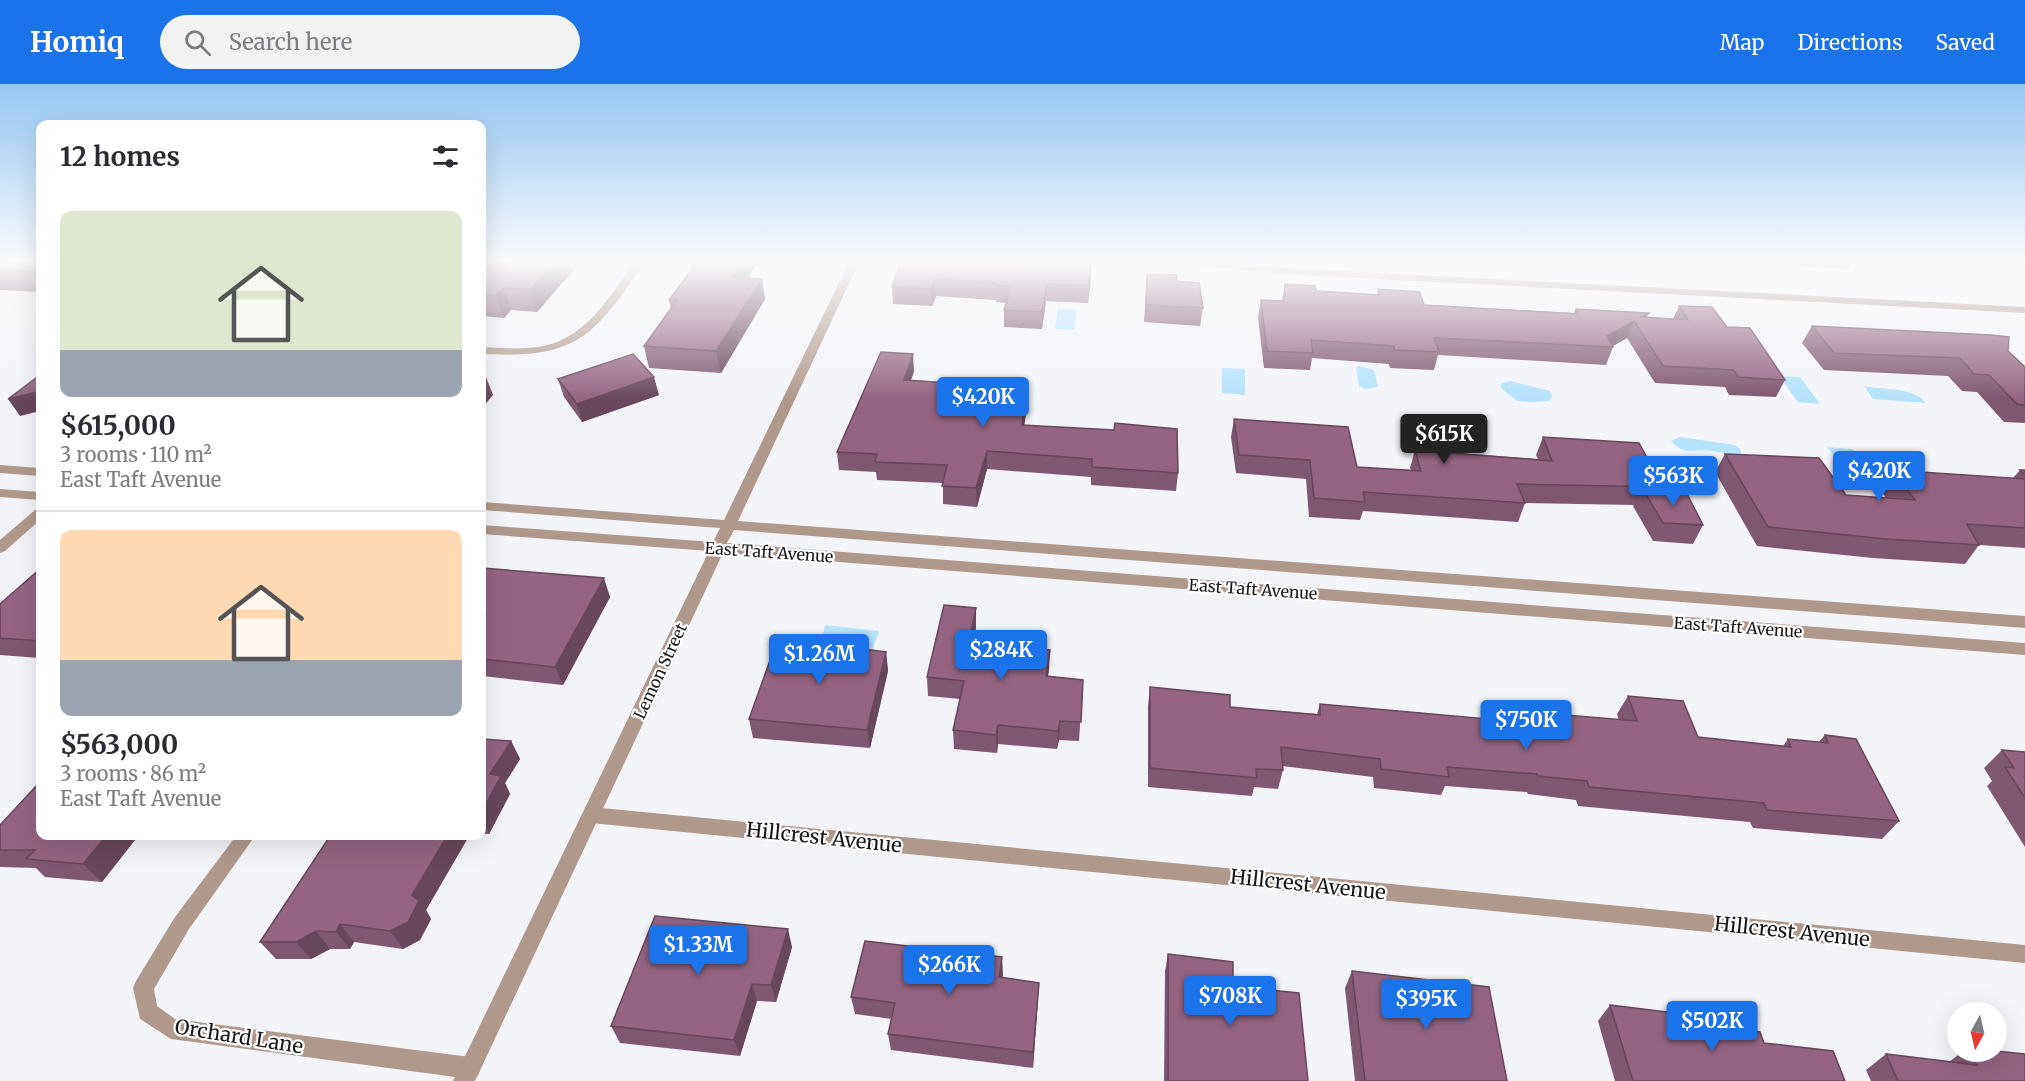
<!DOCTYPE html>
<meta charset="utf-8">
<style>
:root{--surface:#fff;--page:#f2f2f3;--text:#2b2b33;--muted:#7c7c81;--line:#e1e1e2;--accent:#1a73e8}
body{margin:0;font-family:Merriweather,serif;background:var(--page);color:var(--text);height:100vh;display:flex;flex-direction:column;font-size:22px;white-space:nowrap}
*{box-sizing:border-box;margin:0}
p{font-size:20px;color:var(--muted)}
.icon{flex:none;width:33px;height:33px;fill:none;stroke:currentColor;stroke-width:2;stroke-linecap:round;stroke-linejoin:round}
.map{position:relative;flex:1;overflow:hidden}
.drawer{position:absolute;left:36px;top:36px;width:450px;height:720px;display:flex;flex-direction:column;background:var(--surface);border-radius:12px;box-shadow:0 6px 24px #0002}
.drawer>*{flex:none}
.needle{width:39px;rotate:188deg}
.buttons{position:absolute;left:1947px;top:918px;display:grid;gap:12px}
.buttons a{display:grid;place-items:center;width:60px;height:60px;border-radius:50%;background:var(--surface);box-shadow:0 6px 24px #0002;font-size:30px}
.price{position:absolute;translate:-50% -51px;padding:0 14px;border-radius:6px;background:var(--accent);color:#fff;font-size:20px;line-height:39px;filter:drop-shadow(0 2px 3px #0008)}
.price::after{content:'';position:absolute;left:50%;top:36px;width:18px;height:14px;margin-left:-9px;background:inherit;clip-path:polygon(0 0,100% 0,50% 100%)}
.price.current{background:#222;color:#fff}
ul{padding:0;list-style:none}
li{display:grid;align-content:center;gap:12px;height:318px;padding:0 24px}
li+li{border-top:2px solid var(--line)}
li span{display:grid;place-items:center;height:186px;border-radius:12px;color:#555}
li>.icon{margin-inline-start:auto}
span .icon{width:108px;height:108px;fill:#fffc;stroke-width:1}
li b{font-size:26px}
h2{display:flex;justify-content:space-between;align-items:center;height:72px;padding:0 24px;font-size:26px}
header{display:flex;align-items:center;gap:36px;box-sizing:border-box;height:84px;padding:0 30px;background:var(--accent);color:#fff}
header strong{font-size:28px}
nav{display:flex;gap:33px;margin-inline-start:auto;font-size:21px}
.search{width:420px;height:54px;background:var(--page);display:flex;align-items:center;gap:15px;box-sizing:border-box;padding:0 21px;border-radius:33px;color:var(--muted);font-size:22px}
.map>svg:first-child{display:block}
.water{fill:#b6e2fb}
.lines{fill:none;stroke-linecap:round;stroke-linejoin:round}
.minor{fill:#af998c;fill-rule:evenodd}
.tertiary{fill:#af998c;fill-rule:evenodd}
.wall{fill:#7e5770}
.shaded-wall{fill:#67475b}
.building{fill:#936582;stroke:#67475b;stroke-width:1.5}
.labels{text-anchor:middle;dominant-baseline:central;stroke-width:4.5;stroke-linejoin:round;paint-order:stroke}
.street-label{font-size:16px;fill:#171719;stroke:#fff}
.near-street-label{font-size:20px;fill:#171719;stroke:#fff}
</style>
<header>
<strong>Homiq</strong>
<div class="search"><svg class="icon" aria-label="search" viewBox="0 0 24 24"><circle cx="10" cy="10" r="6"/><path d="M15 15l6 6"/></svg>Search here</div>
<nav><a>Map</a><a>Directions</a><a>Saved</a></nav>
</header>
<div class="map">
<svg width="2025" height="997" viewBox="0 0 2025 997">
<rect width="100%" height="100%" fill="#f3f4f8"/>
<!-- water -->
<path class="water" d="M 1058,224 L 1077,226 L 1074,246 L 1055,245 Z
M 1359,282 L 1374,286 L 1378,303 L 1365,305 L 1359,302 L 1356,284 Z
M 1222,284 L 1245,285 L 1245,311 L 1222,309 Z
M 1779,292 L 1800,293 L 1820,320 L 1798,318 Z
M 1510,297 L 1550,307 L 1552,313 L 1549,317 C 1538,318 1527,318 1517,317 L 1501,304 L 1501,299 Z
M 1864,302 C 1883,306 1914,303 1926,319 L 1873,315 Z
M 1680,353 L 1735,361 L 1741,366 L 1741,371 C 1730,372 1722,368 1712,367 C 1694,364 1685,373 1671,357 Z
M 1827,363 L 1853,365 L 1875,396 L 1851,394 Z
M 825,541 L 879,547 L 873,565 L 821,562 Z"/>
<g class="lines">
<!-- minor -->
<path class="minor" d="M 636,176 L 647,176 C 593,252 580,275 482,270 L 482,263 C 502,264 523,266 543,262 C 587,254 611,210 636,176 Z
M 1172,176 L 1212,176 L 1283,184 L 2025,223 L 2025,229 L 1283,190 L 1177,179 Z
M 40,425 L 40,436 L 5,467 L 0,469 L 0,456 L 35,426 Z
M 591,723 L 2025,861 L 2025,879 L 591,739 L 585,736 L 582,731 L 585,726 Z
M 236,752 L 255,752 L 189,845 L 154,905 L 157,922 L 175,935 L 470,973 L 478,976 L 481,984 L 478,992 L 470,995 L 171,955 L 140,935 L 133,904 L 136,897 L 175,833 Z"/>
<!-- tertiary -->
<path class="tertiary" d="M 850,176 L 860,176 L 738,437 L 2025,532 L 2025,544 L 734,446 L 727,459 L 2025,559 L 2025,571 L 723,469 L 475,997 L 453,997 L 709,467 L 482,450 L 482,441 L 713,458 L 720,444 L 482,426 L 482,418 L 724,436 Z
M 0,381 L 40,384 L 40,392 L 0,389 Z
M 0,405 L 40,408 L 40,416 L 0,413 Z"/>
</g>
<!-- wall -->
<path class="wall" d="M 0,176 L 40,176 L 40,208 L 0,206 Z
M 482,176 L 582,176 L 537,228 L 511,226 L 504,234 L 482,232 Z
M 691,176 L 759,176 L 748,194 L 762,195 L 765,215 L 721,289 L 649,284 L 644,262 L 671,225 L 669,216 L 692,185 Z
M 901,176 L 1091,194 L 1088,219 L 1046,217 L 1042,245 L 1004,243 L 1004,226 L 1006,219 L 996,218 L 996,216 L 936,212 L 932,222 L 893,220 L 892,203 Z
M 1710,176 L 1853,176 L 1848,185 L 1711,177 Z
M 1910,176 L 1968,176 L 1965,181 L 1912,179 Z
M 1147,190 L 1176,197 L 1203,224 L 1200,242 L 1144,238 Z
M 1285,200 L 1316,207 L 1377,211 L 1378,205 L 1424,221 L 1574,229 L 1576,225 L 1649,229 L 1647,233 L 1673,235 L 1679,222 L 1727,243 L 1785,296 L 1776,313 L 1729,311 L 1725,303 L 1655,299 L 1627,254 L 1613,262 L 1613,263 L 1606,281 L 1438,271 L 1434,286 L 1390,284 L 1389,280 L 1312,274 L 1310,286 L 1264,284 L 1258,233 L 1261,216 L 1282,217 Z
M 1812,242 L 2008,267 L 2025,283 L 2025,339 L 2004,338 L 1977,308 L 1962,307 L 1948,292 L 1824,286 L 1802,259 Z
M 914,287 L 911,296 L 1027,304 L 1027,322 L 1024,341 L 1178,389 L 1176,407 L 1091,401 L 1091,393 L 987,385 L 977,423 L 943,420 L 943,399 L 877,396 L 876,388 L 839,386 L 837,368 Z
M 558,295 L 659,311 L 582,338 L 564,313 Z
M 1234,335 L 1357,383 L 1411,386 L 1410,384 L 1415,366 L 1538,375 L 1536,371 L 1543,353 L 1663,403 L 1662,406 L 1703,441 L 1693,460 L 1653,457 L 1633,422 L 1634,421 L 1525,419 L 1518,438 L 1363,427 L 1360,436 L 1309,433 L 1306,395 L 1236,389 L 1231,353 Z
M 1725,370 L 1846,411 L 1886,414 L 1880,405 L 1892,386 L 2013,394 L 2020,386 L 2025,386 L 2025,464 L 1979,461 L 1965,480 L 1873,474 L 1757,462 L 1715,388 Z
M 482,484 L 610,513 L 563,601 L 482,592 Z
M 40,485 L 40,574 L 0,571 L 0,520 Z
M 976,524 L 976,543 L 973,560 L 1049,585 L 1048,592 L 1083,596 L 1079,657 L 1059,656 L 1057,665 L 998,660 L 997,669 L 954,665 L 953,646 L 960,615 L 928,612 L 927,593 Z
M 886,568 L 888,587 L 870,664 L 753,654 L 749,635 Z
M 1150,603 L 1230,623 L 1317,630 L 1320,620 L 1513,637 L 1518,627 L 1619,636 L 1617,630 L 1628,612 L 1698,653 L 1783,662 L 1788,655 L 1819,658 L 1825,651 L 1899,737 L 1882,755 L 1753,744 L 1750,738 L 1578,722 L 1576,716 L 1528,710 L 1527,708 L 1445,702 L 1441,711 L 1374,704 L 1373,693 L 1282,682 L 1283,686 L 1278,705 L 1254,703 L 1252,712 L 1148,703 L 1148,622 Z
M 482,655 L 511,657 L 520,675 L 505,699 L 510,710 L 489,750 L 482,750 Z
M 2002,666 L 2025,668 L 2025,763 L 1987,702 L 1992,697 L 1984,684 Z
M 0,741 L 40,752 L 138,752 L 102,798 L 45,793 L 36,784 L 0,783 Z
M 330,752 L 469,752 L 426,826 L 431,835 L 420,856 L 403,865 L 354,858 L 350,865 L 330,865 L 311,875 L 276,875 L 260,858 Z
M 792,863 L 776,918 L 757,917 L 740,972 L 620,959 L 611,942 Z
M 1168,870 L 1233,902 L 1308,997 L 1164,997 L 1165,887 Z
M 1352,887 L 1507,997 L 1355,997 L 1345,904 Z
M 1003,890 L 1002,893 L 1039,899 L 1033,984 L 891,966 L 888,950 L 892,935 L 855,930 L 851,913 Z
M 1610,921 L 1764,959 L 1845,997 L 1615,997 L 1598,937 Z
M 1962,968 L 1996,968 L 2025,997 L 1871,997 L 1866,986 L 1886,970 L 1949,978 Z"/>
<!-- shaded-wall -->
<path class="shaded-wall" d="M 556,176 L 582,176 L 537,228 L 530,206 Z
M 743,176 L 759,176 L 736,213 L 732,193 Z
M 1091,178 L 1091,194 L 1088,219 L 1089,202 Z
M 40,184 L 40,198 L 34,188 Z
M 762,195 L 765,215 L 721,289 L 716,267 Z
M 935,195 L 936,212 L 932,222 L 931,205 Z
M 1047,200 L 1046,217 L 1042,245 L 1042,228 Z
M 504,204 L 511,226 L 504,234 L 496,212 Z
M 1634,237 L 1627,254 L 1611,263 L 1607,252 Z
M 913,270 L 914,287 L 905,314 L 904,296 Z
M 483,285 L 493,311 L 482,324 L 482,287 Z
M 654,293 L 659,311 L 582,338 L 577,320 Z
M 1027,304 L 1027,322 L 1022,359 L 1022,341 Z
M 40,307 L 40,327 L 20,332 L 8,315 Z
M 987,367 L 987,385 L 977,423 L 976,404 Z
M 604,494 L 610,513 L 563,601 L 555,583 Z
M 976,524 L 976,543 L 969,578 L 968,560 Z
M 1050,566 L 1049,585 L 1045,610 L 1046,592 Z
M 886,568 L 888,587 L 870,664 L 867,646 Z
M 1060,637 L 1059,656 L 1057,665 L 1058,647 Z
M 998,641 L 998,660 L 997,669 L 996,651 Z
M 511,657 L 520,675 L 505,699 L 510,710 L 489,750 L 482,736 L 482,727 L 490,690 Z
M 106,752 L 138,752 L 102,798 L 83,780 Z
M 447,752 L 469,752 L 426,826 L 431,835 L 420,856 L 403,865 L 390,847 Z
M 340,840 L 354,858 L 350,865 L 336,848 Z
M 788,845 L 792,863 L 776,918 L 771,901 Z
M 316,847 L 330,865 L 311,875 L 296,858 Z
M 1002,873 L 1003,890 L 1000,910 L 999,893 Z
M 1039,899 L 1038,916 L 1033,984 L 1033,968 Z
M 752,900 L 757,917 L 740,972 L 734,956 Z"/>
<!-- building -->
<path class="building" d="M 0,176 L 40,176 L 40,184 L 34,188 L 0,186 Z
M 482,176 L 556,176 L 530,206 L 504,204 L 496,212 L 482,210 Z
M 699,176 L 743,176 L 732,193 L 762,195 L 716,267 L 644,262 L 677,216 L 669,216 Z
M 901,176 L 1078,176 L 1091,178 L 1089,202 L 1047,200 L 1042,228 L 1004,226 L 1011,202 L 995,201 L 996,199 L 935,195 L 931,205 L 892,203 Z
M 1147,190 L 1177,191 L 1176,197 L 1199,199 L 1203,224 L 1146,221 Z
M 1285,200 L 1315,202 L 1316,207 L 1380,211 L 1378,205 L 1420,208 L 1424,221 L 1578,230 L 1576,225 L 1649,229 L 1641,233 L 1688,236 L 1679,222 L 1712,223 L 1727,243 L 1750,244 L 1785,296 L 1738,293 L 1734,286 L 1663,282 L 1634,237 L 1607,252 L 1613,263 L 1434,254 L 1439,268 L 1394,266 L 1394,262 L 1311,256 L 1313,269 L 1267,267 L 1261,216 L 1284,217 Z
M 1812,242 L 1991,251 L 2009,253 L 2008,267 L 2025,283 L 2025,321 L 2017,320 L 1989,291 L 1974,290 L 1960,274 L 1834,269 Z
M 881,268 L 913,270 L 904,296 L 1027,304 L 1022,341 L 1114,346 L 1115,339 L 1177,345 L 1178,389 L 1092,383 L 1092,375 L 987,367 L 976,404 L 942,402 L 947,381 L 875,378 L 877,370 L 837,368 Z
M 633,270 L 654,293 L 577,320 L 558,295 Z
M 40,291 L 40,307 L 8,315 Z
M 1234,335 L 1348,343 L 1357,383 L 1421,387 L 1415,366 L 1552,377 L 1543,353 L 1639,359 L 1663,403 L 1517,400 L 1525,419 L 1363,408 L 1365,418 L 1314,414 L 1310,376 L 1239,371 Z
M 1725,370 L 1819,374 L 1846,411 L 1915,416 L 1892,386 L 2025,395 L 2025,444 L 1967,440 L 1979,461 L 1886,455 L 1768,443 Z
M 2020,386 L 2025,386 L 2025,391 Z
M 1642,404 L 1686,408 L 1703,441 L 1663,439 Z
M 482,484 L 604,494 L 555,583 L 482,575 L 482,538 L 486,531 L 482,530 Z
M 40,485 L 40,557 L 0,554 L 0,520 Z
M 944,521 L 976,524 L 968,560 L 1050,566 L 1046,592 L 1083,596 L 1081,638 L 1060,637 L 1058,647 L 998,641 L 996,651 L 953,646 L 964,597 L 927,593 Z
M 778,554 L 886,568 L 867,646 L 749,635 Z
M 1150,603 L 1230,611 L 1230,623 L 1320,631 L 1320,620 L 1521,638 L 1518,627 L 1637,637 L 1628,612 L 1683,617 L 1698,653 L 1791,663 L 1788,655 L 1828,659 L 1825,651 L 1856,655 L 1899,737 L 1767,726 L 1764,719 L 1589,703 L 1587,697 L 1538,692 L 1537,690 L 1447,683 L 1449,693 L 1381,685 L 1380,675 L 1281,663 L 1283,686 L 1256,685 L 1257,694 L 1150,684 Z
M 482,655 L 511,657 L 490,690 L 501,692 L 482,727 Z
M 2002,666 L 2025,668 L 2025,714 L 2005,683 L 2014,684 Z
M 40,698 L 40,752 L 106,752 L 83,780 L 26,775 L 35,766 L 0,766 L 0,741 Z
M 330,752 L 447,752 L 412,811 L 419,817 L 408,838 L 390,847 L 340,840 L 336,848 L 316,847 L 296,858 L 260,858 Z
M 655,832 L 788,845 L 771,901 L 752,900 L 734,956 L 611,942 Z
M 865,857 L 1002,873 L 999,893 L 1039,899 L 1033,968 L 888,950 L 895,919 L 851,913 Z
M 1168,870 L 1233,878 L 1233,902 L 1299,909 L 1308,997 L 1168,997 Z
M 1352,887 L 1489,903 L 1507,997 L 1365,997 Z
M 1610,921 L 1675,929 L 1679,938 L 1760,948 L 1764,959 L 1833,967 L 1845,997 L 1633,997 Z
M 1996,967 L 2025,970 L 2025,997 L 1898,997 L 1886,970 L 1977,981 L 1970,968 L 1996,968 Z"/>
<!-- sky -->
<linearGradient id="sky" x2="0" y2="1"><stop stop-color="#94c6f0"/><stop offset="0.56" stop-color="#fafafc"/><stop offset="1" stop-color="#fafafc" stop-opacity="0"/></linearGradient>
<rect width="2025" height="316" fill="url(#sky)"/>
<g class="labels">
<!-- street labels -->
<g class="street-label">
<text transform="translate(769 468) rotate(4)">East Taft Avenue</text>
<text transform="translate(1253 505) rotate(4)">East Taft Avenue</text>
<text transform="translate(1738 543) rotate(4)">East Taft Avenue</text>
<text transform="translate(660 587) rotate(-65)">Lemon Street</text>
</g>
<!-- near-street labels -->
<g class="near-street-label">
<text transform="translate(824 753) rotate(6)">Hillcrest Avenue</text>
<text transform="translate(1308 800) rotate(6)">Hillcrest Avenue</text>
<text transform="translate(1792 847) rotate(6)">Hillcrest Avenue</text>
<text transform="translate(239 952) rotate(9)">Orchard Lane</text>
</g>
</g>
</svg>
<div class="buttons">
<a><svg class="needle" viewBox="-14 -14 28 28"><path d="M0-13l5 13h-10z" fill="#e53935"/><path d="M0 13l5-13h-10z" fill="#7c7c81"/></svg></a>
</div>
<b class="price" style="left:983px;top:344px">$420K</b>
<b class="price current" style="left:1444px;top:381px">$615K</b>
<b class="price" style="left:1879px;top:418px">$420K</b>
<b class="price" style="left:1673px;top:423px">$563K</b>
<b class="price" style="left:1001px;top:597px">$284K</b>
<b class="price" style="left:819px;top:601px">$1.26M</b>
<b class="price" style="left:1526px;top:667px">$750K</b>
<b class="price" style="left:698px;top:892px">$1.33M</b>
<b class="price" style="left:949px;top:912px">$266K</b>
<b class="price" style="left:1230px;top:943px">$708K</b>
<b class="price" style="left:1426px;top:946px">$395K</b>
<b class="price" style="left:1712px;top:968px">$502K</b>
<section class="drawer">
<h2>12 homes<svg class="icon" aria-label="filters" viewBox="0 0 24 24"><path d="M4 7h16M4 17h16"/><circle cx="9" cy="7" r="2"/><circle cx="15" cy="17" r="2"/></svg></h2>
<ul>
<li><span style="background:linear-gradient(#dfe7d0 75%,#9aa5b1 0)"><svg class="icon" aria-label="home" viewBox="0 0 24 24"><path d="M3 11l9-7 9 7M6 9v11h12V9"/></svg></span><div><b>$615,000</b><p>3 rooms · 110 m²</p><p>East Taft Avenue</p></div></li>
<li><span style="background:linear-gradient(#ffd9b3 70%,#9aa5b1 0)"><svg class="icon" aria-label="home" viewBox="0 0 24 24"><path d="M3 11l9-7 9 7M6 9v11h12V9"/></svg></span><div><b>$563,000</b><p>3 rooms · 86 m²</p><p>East Taft Avenue</p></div></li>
</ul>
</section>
</div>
